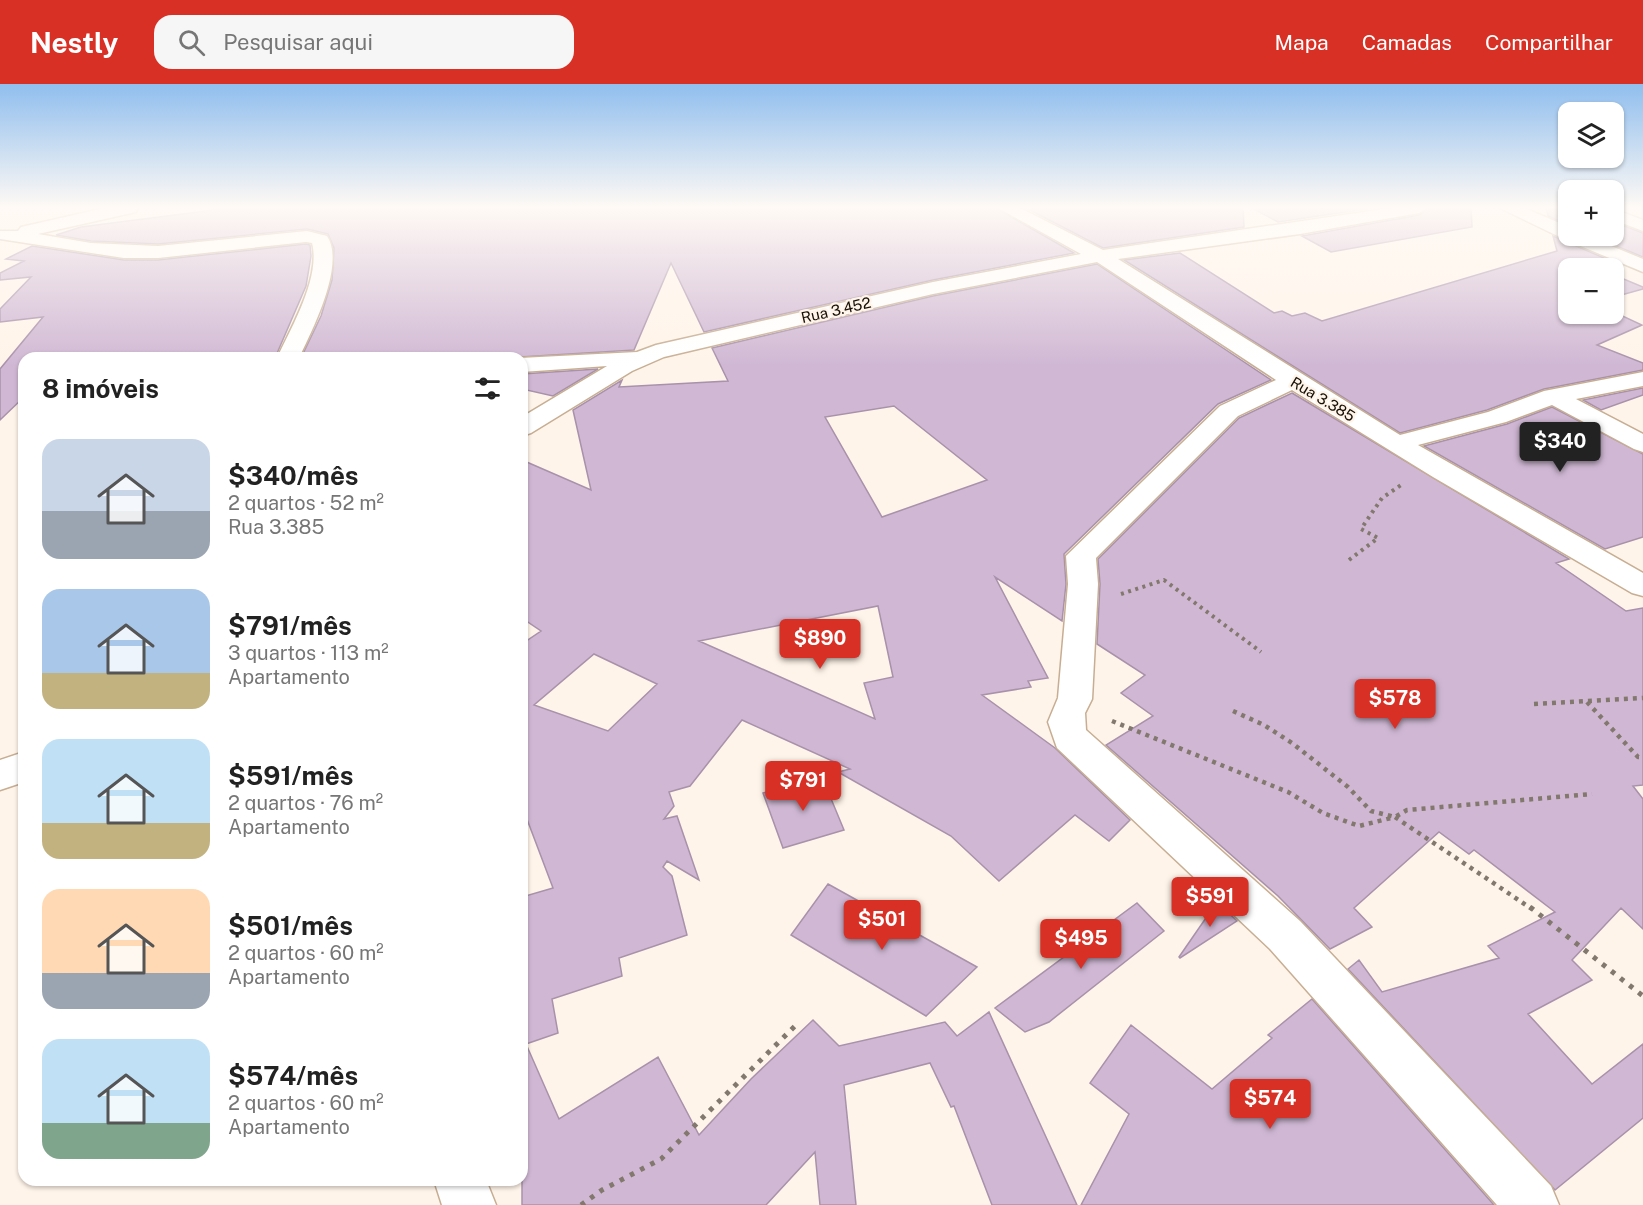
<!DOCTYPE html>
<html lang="pt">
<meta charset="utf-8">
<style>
:root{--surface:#fff;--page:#f6f6f6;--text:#222;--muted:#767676;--accent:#d93025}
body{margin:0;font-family:"Public Sans",sans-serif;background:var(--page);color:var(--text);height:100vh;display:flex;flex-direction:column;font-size:22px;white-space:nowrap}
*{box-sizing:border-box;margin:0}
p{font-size:20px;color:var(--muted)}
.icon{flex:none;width:33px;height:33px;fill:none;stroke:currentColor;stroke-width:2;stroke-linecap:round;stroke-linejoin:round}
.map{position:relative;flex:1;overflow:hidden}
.panel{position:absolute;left:18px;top:268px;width:510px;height:834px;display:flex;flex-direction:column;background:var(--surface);border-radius:18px;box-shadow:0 2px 4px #0004}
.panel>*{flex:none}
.controls{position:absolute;left:1558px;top:18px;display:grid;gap:12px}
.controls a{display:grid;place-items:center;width:66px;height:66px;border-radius:12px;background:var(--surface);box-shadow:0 2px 4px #0004;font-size:30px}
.price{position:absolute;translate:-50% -51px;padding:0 14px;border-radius:6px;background:var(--accent);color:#fff;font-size:20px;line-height:39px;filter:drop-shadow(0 2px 3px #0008)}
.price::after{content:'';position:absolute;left:50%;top:36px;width:18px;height:14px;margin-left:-9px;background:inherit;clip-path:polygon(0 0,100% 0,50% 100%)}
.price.selected{background:#222;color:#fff}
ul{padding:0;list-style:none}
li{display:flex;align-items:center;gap:18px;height:150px;padding:0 24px}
li span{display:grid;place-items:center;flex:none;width:168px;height:120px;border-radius:18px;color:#555}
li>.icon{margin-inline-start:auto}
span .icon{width:72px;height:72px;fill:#fffc;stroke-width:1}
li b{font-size:26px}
h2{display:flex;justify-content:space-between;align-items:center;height:72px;padding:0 24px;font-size:26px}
header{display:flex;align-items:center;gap:36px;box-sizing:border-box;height:84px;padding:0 30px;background:var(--accent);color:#fff}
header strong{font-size:28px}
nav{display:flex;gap:33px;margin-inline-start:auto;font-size:21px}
.search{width:420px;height:54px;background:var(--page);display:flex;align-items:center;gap:15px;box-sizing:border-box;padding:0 21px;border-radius:18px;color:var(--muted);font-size:22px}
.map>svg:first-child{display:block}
.building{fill:#d0b8d4;stroke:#a891ab;stroke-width:1.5;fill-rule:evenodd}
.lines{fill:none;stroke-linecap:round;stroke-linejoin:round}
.minor-casing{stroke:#c7ae93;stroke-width:3}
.path-far2{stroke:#82786e;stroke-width:4;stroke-dasharray:3 4.5;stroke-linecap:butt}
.path-far1{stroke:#82786e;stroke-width:4.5;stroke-dasharray:4 5;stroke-linecap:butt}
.path{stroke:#82786e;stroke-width:5;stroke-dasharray:4.5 7;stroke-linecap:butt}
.minor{fill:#fff;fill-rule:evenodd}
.labels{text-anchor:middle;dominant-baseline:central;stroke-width:4.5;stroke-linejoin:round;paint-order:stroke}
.far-street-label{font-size:15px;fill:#170e05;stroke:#fff4e9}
</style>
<header>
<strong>Nestly</strong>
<div class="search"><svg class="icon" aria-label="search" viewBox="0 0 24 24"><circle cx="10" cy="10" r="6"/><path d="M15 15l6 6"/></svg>Pesquisar aqui</div>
<nav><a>Mapa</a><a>Camadas</a><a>Compartilhar</a></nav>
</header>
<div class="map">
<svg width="1643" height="1121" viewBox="0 0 1643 1121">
<rect width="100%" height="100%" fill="#fff4e9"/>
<!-- building -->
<path class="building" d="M 229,124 L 996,124 L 1074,169 L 933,196 L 704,248 L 671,179 L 634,266 L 502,274 L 482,274 L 482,270 L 421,274 L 301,274 L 321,232 L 332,196 L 334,164 L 328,150 L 307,145 L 158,160 L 91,157 L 56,151 L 81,143 Z
M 1026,124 L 1243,124 L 1244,143 L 1103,164 Z
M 1252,124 L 1372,124 L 1278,138 Z
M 1429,124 L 1471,124 L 1472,143 L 1331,168 L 1302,152 L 1419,131 Z
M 1546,124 L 1569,124 L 1569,141 L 1548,132 Z
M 1614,138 L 1643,149 L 1643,173 L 1592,152 L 1614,152 Z
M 1553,152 L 1618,180 L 1596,184 L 1599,184 L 1569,184 L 1569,230 L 1614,228 L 1642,241 L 1597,261 L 1643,279 L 1643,286 L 1544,305 L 1487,326 L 1400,349 L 1124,176 L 1180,169 L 1274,229 L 1282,227 L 1292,232 L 1305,229 L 1322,237 L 1557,167 Z
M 306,160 L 310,161 L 311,172 L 306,202 L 275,274 L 24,274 L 24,313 L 0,336 L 0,285 L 43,233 L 0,238 L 0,225 L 31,193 L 0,196 L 0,189 L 24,177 L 6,175 L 32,162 L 124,176 L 158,176 Z
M 1097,180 L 1271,296 L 1218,320 L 1064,470 L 1066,500 L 1062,537 L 995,493 L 1048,594 L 1028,597 L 1031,603 L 982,611 L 1055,664 L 1130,736 L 1109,757 L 1075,731 L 999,797 L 951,752 L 838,688 L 850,685 L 742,636 L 690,702 L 669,708 L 674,722 L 664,735 L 677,732 L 699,796 L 667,777 L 663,783 L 672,792 L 687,851 L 619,874 L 622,892 L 552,915 L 558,949 L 526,960 L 559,1035 L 658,973 L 699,1051 L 751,995 L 813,936 L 839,962 L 945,938 L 957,952 L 989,928 L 1077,1121 L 992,1121 L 954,1022 L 951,1023 L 930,979 L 844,1001 L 856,1121 L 820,1121 L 815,1068 L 766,1121 L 522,1121 L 522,813 L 553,804 L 522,722 L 522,560 L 541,547 L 522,534 L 522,376 L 591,406 L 573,326 L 622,296 L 619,303 L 728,297 L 712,264 L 933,212 ZM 894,322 L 987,396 L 882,433 L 825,333 ZM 878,522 L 893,593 L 864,599 L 875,635 L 699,557 ZM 594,570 L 657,600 L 608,647 L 534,621 Z
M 1614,191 L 1643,203 L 1643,205 L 1614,213 Z
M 598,285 L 553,312 L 522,305 L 522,290 Z
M 1643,304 L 1643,311 L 1601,326 L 1583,316 Z
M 1292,309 L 1569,475 L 1556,479 L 1626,527 L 1643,524 L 1643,701 L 1633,702 L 1643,715 L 1643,845 L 1621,824 L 1572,876 L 1592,896 L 1528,930 L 1592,1000 L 1643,960 L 1643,1034 L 1555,1106 L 1348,885 L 1359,876 L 1382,908 L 1499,874 L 1488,862 L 1555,828 L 1474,766 L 1469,770 L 1439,748 L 1354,824 L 1372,843 L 1330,865 L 1278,812 L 1106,661 L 1153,632 L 1121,609 L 1145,591 L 1097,560 L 1100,500 L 1098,475 L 1239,334 Z
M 1552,323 L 1643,370 L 1643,453 L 1605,465 L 1424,362 L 1507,340 Z
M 822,693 L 844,746 L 783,764 L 763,709 Z
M 828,800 L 977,883 L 926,932 L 791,851 Z
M 1217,818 L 1237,837 L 1180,874 L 1179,873 Z
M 1137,819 L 1164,847 L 1049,938 L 1025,948 L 995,924 Z
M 1312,915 L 1494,1121 L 1081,1121 L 1129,1030 L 1090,999 L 1131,941 L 1212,1005 L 1272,954 L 1268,951 Z"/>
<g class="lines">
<!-- minor casing -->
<g class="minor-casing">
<path id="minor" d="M 105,124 L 138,124 L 136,128 L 38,150 L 91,159 L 158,162 L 307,147 L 327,152 C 346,180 312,247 299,274 L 277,274 C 291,244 321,193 312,159 L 306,158 L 158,174 L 124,174 L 0,155 L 0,147 L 18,147 L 21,143 Z
M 998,124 L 1020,124 L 1103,166 L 1391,124 L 1427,124 L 1419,129 L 1300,150 L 1118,175 L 1400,351 L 1488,328 L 1544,307 L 1643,288 L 1643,302 L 1576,315 L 1643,350 L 1643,368 L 1634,365 L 1552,321 L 1506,338 L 1418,361 L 1643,489 L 1643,512 L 1632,509 L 1433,393 L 1292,306 L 1238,332 L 1096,474 L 1098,500 L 1092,615 L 1085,629 L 1086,646 L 1300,837 L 1551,1102 L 1559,1121 L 1497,1121 L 1270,865 L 1057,664 L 1048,638 L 1058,614 L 1068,500 L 1066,472 L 1220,322 L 1276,296 L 1097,178 L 933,210 L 664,273 L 632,287 L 531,349 L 522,352 L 522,333 L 607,282 L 522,288 L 520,274 L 637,268 L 656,261 L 933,198 L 1081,170 Z
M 1500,124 L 1524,124 L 1569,143 L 1569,152 L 1587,152 L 1643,175 L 1643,188 L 1566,156 Z
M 1614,125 L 1643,136 L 1643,147 L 1614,136 Z
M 24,668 L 24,698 L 0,706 L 0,676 Z
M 434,1096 L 486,1096 L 496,1121 L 442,1121 Z"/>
</g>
<!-- path-far2 -->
<path class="path-far2" d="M 1349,476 L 1378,454 L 1361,445 L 1382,414 L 1401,401
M 1121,510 L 1164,496 L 1261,568"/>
<!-- path-far1 -->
<path class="path-far1" d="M 1587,618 L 1638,673 L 1643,673
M 1534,620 L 1643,614
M 1233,627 L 1264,641 L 1292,659 L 1348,703 L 1371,727 L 1395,733 L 1407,726 L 1592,710
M 1112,637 L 1288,708 L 1323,729 L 1359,742 L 1395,733 L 1532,825"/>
<!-- path -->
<path class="path" d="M 1530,823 L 1643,912
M 581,1121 L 602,1106 L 661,1075 L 798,939"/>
<!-- minor -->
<use href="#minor" class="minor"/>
</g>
<!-- sky -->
<linearGradient id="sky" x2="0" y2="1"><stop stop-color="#90beee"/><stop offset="0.44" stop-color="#fffaf5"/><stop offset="1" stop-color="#fffaf5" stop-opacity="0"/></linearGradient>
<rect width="1643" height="281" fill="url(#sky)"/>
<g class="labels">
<!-- far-street labels -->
<g class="far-street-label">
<text transform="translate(836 226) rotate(-13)">Rua 3.452</text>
<text transform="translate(1323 315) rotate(31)">Rua 3.385</text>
</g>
</g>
</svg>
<div class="controls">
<a><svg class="icon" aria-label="layers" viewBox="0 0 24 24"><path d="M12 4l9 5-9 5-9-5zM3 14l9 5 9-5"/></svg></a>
<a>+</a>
<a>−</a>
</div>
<b class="price selected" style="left:1560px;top:389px">$340</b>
<b class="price" style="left:820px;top:586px">$890</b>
<b class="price" style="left:1395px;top:646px">$578</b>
<b class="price" style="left:803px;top:728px">$791</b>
<b class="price" style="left:1210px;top:844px">$591</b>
<b class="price" style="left:882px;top:867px">$501</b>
<b class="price" style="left:1081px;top:886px">$495</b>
<b class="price" style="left:1270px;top:1046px">$574</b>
<section class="panel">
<h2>8 imóveis<svg class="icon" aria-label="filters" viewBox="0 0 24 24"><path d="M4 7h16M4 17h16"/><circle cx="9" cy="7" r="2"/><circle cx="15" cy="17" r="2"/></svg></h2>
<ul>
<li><span style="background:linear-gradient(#c9d6e8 60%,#9aa5b1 0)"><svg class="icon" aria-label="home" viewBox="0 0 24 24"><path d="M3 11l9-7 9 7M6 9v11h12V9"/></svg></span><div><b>$340/mês</b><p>2 quartos · 52 m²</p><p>Rua 3.385</p></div></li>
<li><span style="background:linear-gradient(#a9c7e8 70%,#c2b280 0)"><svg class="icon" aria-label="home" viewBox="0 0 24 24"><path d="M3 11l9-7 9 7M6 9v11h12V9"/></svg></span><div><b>$791/mês</b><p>3 quartos · 113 m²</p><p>Apartamento</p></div></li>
<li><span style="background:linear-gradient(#bfe0f5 70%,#c2b280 0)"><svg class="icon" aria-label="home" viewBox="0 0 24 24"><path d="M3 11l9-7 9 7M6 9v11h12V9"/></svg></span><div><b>$591/mês</b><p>2 quartos · 76 m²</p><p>Apartamento</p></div></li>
<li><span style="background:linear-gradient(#ffd9b3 70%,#9aa5b1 0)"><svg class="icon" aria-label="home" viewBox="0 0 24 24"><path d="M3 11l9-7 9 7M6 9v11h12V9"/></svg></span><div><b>$501/mês</b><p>2 quartos · 60 m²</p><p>Apartamento</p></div></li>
<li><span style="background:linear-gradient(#bfe0f5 70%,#7fa58c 0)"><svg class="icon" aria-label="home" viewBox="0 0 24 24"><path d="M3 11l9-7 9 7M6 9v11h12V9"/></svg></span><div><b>$574/mês</b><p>2 quartos · 60 m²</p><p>Apartamento</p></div></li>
</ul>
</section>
</div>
